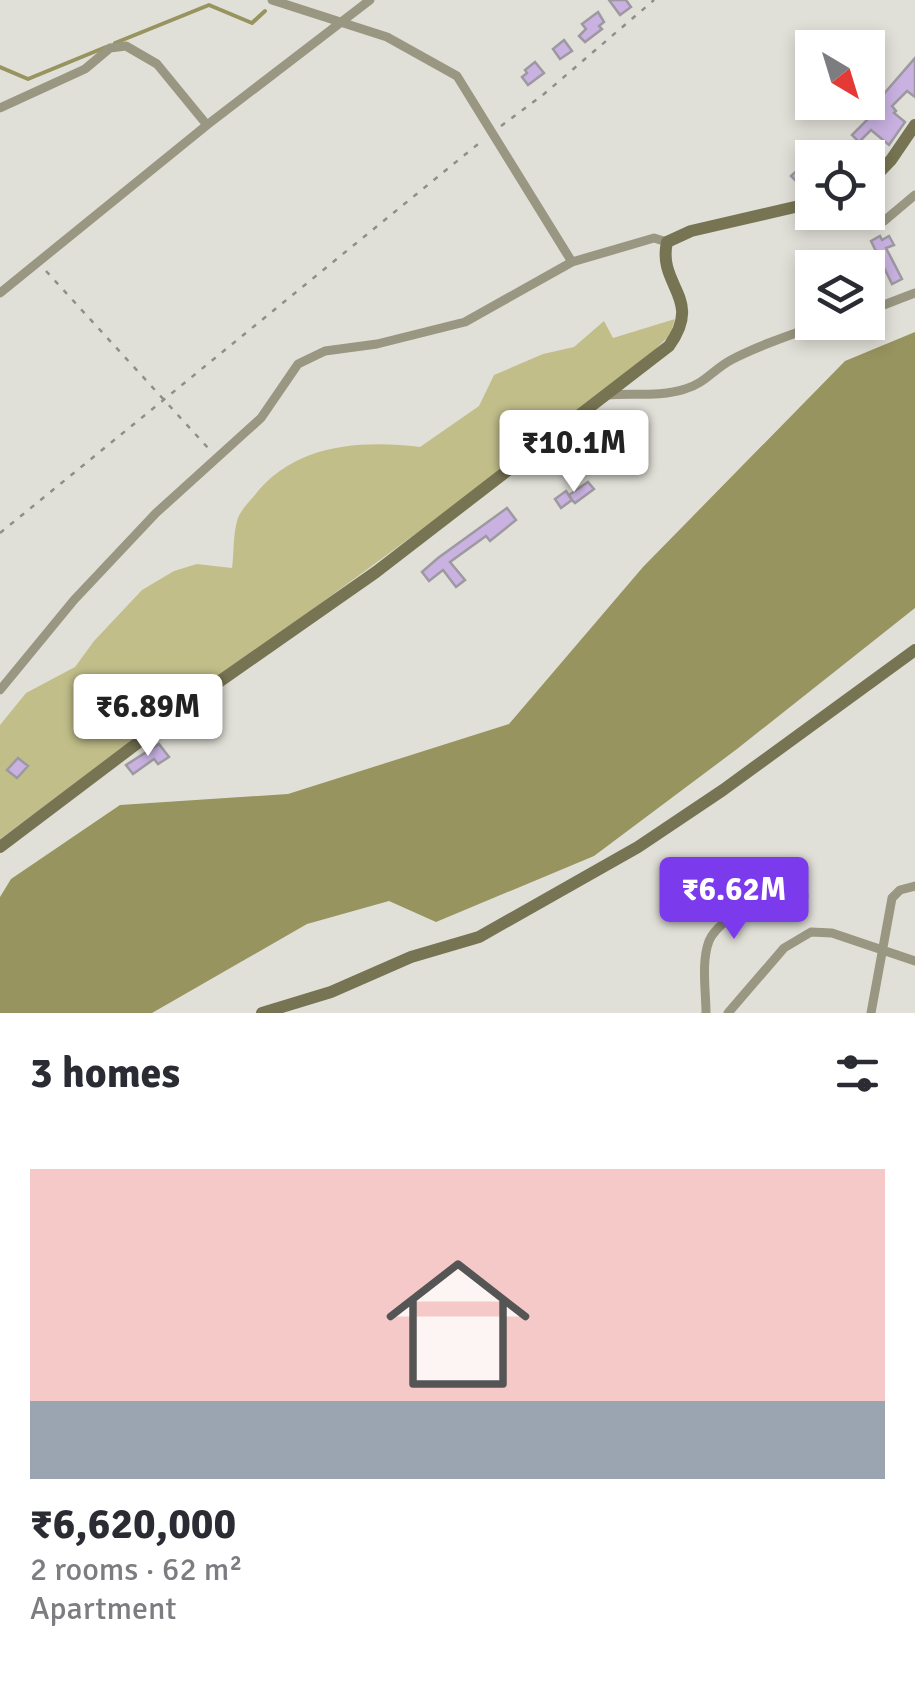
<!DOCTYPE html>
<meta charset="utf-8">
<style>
:root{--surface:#fff;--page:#f7f7f7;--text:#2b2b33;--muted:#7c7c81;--line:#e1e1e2;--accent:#7c3aed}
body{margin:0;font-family:Signika,sans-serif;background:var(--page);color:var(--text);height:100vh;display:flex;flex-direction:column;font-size:38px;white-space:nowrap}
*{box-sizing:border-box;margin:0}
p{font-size:32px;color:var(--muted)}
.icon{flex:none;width:55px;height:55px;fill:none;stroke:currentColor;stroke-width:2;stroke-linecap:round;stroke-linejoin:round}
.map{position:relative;height:1013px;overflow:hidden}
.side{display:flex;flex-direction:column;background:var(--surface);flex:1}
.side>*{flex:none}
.needle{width:65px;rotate:142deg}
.buttons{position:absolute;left:795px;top:30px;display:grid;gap:20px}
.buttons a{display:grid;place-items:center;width:90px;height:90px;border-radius:0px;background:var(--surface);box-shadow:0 5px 15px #0003;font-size:50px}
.price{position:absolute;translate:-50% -85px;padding:0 22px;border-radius:10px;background:#fff;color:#222;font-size:32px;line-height:65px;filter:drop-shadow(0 2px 5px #0008)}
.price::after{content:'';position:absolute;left:50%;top:60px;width:30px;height:22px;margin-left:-15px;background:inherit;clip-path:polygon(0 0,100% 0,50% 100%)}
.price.current{background:var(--accent);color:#fff}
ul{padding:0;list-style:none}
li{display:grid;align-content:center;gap:20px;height:530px;padding:0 30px}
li+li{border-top:2px solid var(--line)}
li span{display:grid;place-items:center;height:310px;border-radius:0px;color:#555}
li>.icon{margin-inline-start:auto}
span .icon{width:180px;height:180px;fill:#fffc;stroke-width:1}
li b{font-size:42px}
h2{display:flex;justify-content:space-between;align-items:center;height:120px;padding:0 30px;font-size:42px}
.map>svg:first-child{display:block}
.green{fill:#c1be8a}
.water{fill:#97945f}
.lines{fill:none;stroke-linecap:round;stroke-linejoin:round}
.stream{stroke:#97945f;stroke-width:4}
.building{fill:#c9b1e1;stroke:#9d99a0;stroke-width:2.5}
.path{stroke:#8f8e89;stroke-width:2.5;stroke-dasharray:5 8;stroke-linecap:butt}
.minor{stroke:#999781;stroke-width:9}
.secondary{stroke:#777453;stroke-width:12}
</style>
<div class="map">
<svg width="915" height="1013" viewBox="0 0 915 1013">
<rect width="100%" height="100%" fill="#e1e0d8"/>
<!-- green -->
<path class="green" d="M 675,319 L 670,335 L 645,359 L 486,482 L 0,839 L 0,725 L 26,693 L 75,667 L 94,641 L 142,590 L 174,571 L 197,564 L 232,568 C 234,553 233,536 237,521 C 239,512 248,503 254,496 C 294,444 360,440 420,447 L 479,406 L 494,375 L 543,354 L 574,347 L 604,321 L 613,338 Z"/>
<!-- water -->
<path class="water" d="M 915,332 L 915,608 L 737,749 L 594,856 L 436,922 L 389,901 L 307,924 L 152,1013 L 0,1013 L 0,897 L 11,879 L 120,805 L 288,794 L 509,724 L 643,567 L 845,361 Z"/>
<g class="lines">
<!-- stream -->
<path class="stream" d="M 115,43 L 209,5 L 252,23 L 265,11
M 0,67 L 28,79 L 106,47"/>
</g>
<!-- building -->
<path class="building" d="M 609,0 L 626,0 L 631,7 L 620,15 Z
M 598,12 L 604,22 L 599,26 L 602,29 L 585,42 L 579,36 L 586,29 L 582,24 Z
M 564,40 L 572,51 L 560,59 L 553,49 Z
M 915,58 L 915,97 L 907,91 L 892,106 L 896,111 L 894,113 L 905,122 L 889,145 L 871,130 L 859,142 L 852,135 L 873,114 L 870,112 L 874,108 L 870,103 L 882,96 Z
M 535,62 L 544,73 L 528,85 L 522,77 L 527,73 L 525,70 Z
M 802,166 L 812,176 L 812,188 L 808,193 L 791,176 Z
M 880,236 L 882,240 L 889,236 L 894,245 L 886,248 L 902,279 L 892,284 L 871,241 Z
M 588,482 L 594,489 L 575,503 L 572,500 L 561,508 L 555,499 L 566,491 L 572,500 L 569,495 Z
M 507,508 L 516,520 L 490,541 L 486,536 L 450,562 L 465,580 L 456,587 L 443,570 L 429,581 L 422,572 L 438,558 Z
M 159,744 L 169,757 L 158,764 L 154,759 L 133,774 L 126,765 Z
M 18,758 L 28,766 L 17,778 L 7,770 Z"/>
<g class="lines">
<!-- path -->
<path class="path" d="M 501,126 L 544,94 L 654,0
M 46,271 L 209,449
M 0,533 L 483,140"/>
<!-- minor -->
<path class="minor" d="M 272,0 L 387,37 L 457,76 L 572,262 L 654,238 L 667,242
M 0,108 L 85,69 L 110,48 L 126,46 L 157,64 L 207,125
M 884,221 L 915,195
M 0,293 L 207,125 L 370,0
M 868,311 L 915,293
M 606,395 C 632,393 661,397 685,389 C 704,384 714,369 731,360 C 761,344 794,334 827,322
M 0,690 L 74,600 L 156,513 L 261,418 L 298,364 L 325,351 L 377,344 L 465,322 L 572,262
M 706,1013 C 706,992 701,962 709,941 C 720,915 778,889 804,896
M 728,1013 L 784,948 L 811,932 L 832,933 L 915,961
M 871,1013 L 892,898 L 900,890 L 915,886"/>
<!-- secondary -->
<path class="secondary" d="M 868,184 L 891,160 L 915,125
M 0,847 L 213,686 L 376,572 L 669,346 C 704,298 657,286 667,242 L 691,231 L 812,203
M 262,1013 L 331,992 L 411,957 L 479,937 L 638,847 L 723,790 L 915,650"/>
</g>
</svg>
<div class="buttons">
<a><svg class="needle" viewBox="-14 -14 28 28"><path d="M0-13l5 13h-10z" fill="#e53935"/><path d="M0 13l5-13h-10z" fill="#7c7c81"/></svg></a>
<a><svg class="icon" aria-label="locate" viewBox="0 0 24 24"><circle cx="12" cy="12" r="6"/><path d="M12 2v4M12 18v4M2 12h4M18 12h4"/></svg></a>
<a><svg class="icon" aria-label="layers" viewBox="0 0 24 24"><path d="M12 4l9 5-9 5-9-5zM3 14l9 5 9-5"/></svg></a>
</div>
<b class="price" style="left:574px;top:495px">₹10.1M</b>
<b class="price" style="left:148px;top:759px">₹6.89M</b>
<b class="price current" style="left:734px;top:942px">₹6.62M</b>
</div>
<section class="side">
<h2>3 homes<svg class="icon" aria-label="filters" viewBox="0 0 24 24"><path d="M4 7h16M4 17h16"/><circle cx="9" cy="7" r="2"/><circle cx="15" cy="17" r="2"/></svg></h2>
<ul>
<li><span style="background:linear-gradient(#f6c9c9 75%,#9aa5b1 0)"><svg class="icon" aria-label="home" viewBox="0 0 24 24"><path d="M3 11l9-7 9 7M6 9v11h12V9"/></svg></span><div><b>₹6,620,000</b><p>2 rooms · 62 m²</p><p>Apartment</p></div></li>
</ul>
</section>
